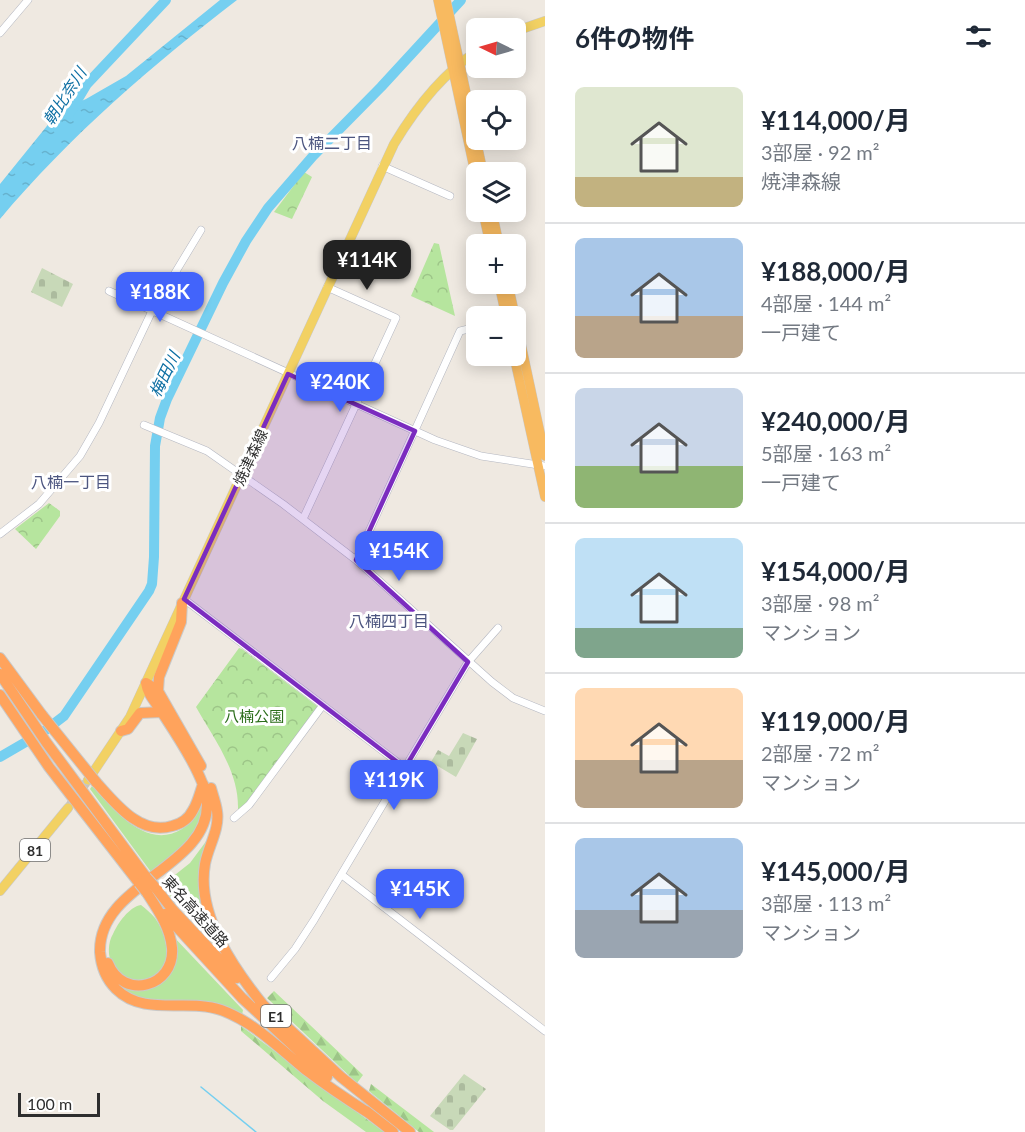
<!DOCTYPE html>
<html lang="ja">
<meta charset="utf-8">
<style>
:root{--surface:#fff;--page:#f2f2f3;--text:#1f2937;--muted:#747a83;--line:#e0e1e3;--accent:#4264fb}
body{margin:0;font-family:Lato,"Noto Sans JP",sans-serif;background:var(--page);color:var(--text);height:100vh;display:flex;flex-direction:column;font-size:22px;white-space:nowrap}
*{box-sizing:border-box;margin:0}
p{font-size:20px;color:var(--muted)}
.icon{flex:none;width:33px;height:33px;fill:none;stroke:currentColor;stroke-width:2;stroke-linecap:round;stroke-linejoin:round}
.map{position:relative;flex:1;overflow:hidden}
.sheet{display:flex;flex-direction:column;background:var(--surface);width:480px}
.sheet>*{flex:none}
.needle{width:39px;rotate:275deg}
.controls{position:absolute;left:466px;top:18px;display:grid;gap:12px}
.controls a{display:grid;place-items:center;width:60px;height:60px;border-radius:9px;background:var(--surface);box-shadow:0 3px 15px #0003;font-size:30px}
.scale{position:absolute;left:18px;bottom:15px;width:82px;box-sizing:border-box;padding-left:6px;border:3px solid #2e2e2e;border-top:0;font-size:16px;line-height:21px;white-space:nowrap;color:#2e2e2e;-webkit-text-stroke:4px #fff;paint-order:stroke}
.price{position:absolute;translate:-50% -51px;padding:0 14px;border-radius:12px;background:var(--accent);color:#fff;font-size:20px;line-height:39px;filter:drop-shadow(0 2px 3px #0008)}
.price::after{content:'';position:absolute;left:50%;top:36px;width:18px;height:14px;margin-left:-9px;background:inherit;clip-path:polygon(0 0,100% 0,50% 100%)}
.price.selected{background:#222;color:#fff}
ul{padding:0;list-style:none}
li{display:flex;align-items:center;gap:18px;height:150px;padding:0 30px}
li+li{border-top:2px solid var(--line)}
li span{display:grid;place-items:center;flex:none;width:168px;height:120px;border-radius:9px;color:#555}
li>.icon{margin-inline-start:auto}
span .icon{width:72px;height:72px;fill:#fffc;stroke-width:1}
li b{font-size:26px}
h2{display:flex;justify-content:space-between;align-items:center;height:72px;padding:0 30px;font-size:26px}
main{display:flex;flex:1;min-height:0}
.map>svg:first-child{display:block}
.grass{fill:#b6e59e}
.forest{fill:url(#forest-firs)}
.cemetery{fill:url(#cemetery-stones)}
.park{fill:url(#park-crowns)}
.water{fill:url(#water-ripples)}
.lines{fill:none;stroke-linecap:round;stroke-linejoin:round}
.stream{stroke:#75cff0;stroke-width:1.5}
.river{stroke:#75cff0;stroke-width:10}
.primary-tunnel{stroke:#c8c4bd;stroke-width:9;stroke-dasharray:9 4.5;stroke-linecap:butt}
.tertiary-casing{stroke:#b4b7c1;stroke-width:8}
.primary-casing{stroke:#c9c9c9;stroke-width:10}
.trunk-casing{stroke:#c9c9c9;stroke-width:10}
.motorway-casing{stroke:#c9c9c9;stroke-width:12}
.tertiary{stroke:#fff;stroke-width:7}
.primary{stroke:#f2d163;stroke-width:9}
.trunk{stroke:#f8ba60;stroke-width:9}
.motorway{stroke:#ffa35c;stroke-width:10}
.motorway-bridge-casing{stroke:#c9c9c9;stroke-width:12;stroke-linecap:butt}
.motorway-bridge{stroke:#ffa35c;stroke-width:10}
.marked{fill:#7b2cbf;fill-opacity:0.2;stroke:#7b2cbf;stroke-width:4.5;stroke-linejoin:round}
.labels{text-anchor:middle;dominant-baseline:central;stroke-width:6;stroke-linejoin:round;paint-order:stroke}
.shield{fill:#fff;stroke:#6d6d6d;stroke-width:1.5}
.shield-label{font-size:14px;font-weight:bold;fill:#2e2e2e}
.street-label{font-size:15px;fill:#2e2e2e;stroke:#fff}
.park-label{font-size:15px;fill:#2c6e1b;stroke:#fff}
.water-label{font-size:16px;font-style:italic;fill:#0d6fa3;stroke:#fff}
.neighbourhood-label{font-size:16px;fill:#4d5680;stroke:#fff}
</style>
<main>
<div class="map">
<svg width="545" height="1132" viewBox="0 0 545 1132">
<defs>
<pattern id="forest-firs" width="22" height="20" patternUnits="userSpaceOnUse" patternTransform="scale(1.5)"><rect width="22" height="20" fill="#b6e59e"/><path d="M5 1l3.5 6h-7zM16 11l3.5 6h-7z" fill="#9dc588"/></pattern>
<pattern id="cemetery-stones" width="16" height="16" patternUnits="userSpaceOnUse" patternTransform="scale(1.5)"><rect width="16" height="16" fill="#c8d9b8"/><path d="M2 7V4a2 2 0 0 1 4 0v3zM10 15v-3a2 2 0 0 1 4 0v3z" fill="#acbb9e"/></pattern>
<pattern id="park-crowns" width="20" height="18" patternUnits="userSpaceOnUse" patternTransform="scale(1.5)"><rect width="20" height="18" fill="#b6e59e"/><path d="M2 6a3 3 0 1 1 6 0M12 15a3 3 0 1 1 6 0" fill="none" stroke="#9dc588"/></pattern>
<pattern id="water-ripples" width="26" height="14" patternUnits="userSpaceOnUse" patternTransform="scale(1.5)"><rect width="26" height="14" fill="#75cff0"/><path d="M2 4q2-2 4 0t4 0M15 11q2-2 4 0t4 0" fill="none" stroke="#66b2ce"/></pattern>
</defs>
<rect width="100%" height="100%" fill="#efe9e1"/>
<!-- grass -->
<path class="grass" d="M 92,786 C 114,809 146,851 182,829 C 190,824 197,812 204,804 C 196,840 178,850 151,872 L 90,789 Z
M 213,832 L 199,869 L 202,902 L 221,952 L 161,886 L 190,863 Z
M 141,905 C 146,909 151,913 155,918 C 171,941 175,978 138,980 C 132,981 125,981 120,976 C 117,974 115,968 113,965 C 107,957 108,942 113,934 C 118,923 129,907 141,905 Z
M 172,935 L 243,1010 L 242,1015 L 132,996 L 112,979 L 128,988 L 165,978 Z"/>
<!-- forest -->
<path class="forest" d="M 274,991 L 363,1075 L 357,1083 L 267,998 Z
M 241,1026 L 384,1132 L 366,1132 L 323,1101 L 241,1031 Z
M 371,1084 L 434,1132 L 419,1132 L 369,1091 Z"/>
<!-- cemetery -->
<path class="cemetery" d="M 42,268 L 73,284 L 62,307 L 31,292 Z
M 463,733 L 477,739 L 456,777 L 431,762 L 438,750 L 449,756 Z
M 464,1074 L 486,1089 L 453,1130 L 450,1130 L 430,1116 Z"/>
<!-- park -->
<path class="park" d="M 304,172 L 312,177 L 292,219 L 274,212 Z
M 434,243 L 439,244 L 455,316 L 411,296 Z
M 49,503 L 60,511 L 60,516 L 36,549 L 15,529 Z
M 239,648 L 242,649 L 317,706 L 317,709 L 242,809 L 238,809 C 239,771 214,739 196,707 Z"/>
<!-- water -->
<path class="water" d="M 220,0 L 237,0 C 152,65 70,136 0,219 L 0,184 L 59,111 L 86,99 L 126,76 Z"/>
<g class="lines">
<!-- stream -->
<path class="stream" d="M 201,1087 L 256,1132"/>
<!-- river -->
<path class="river" d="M 69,114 L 87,84 L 166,0
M 0,757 L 43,732 L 64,716 L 149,591 L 152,584 L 154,557 L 155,446 L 160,418 L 167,399 L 223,283 L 246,241 L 268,208 L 313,156 L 381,87 L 461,0"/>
<!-- primary-tunnel -->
<path class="primary-tunnel" d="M 68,808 L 88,780"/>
<!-- tertiary casing -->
<g class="tertiary-casing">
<path id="tertiary" d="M 0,33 L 28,0
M 382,166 L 450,196
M 109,291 L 435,440 L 481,456 L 545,466
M 144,425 L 207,451 L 283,504 L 356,560 L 492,682 L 513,698 L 545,711
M 303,519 L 396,318 L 327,287
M 0,534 L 39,504 L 80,456 L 99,423 L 152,311 L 201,230
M 356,560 L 460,331 L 477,327
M 184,599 L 405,768
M 234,818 L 249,805 L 323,705
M 342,875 L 545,1031
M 271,978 L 295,949 L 314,920 L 468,662 L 498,628"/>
</g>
<!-- primary casing -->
<g class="primary-casing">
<path id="primary" d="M 516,31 L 545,21
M 88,780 L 130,717 L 394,144 C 415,109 442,74 477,51
M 0,891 L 68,808"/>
</g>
<!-- trunk casing -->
<g class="trunk-casing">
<path id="trunk" d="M 438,0 L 477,182
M 446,0 L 483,172
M 483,212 L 490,244
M 492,212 L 499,244
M 499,284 L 506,316
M 508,284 L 515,316
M 516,321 L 545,456
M 514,356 L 545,497"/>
</g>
<!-- motorway casing -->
<g class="motorway-casing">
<path id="motorway" d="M 0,658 L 42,715
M 0,674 L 46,742 L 146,877
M 146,683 C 148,696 157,703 163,714 C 176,734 207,780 207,803 C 209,868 98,883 100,952 C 101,966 106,979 116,989 C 144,1017 187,998 221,1010 C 254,1022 279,1048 306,1070 C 327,1086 348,1100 370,1114
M 146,683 L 158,691 L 201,766
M 158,691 L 159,677 L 181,622 L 182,603
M 0,695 L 49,767 L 139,883
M 121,731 L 128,729 L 140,713 L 162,712
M 96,782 C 115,803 140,836 172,826 C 181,824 189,818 193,810 C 198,802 200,792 203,784
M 211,788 C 213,796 216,803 217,811 C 220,829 208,847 205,864 C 196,915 234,969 264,1006
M 155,887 L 172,909 L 237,978
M 165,914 L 242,998 L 327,1077
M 108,963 C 123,1001 175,987 172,948 C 170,927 158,910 147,893
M 260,1002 L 341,1077 L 410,1132
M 366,1111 L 393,1132"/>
</g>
<!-- tertiary -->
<use href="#tertiary" class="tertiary"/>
<!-- primary -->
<use href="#primary" class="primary"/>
<!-- trunk -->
<use href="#trunk" class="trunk"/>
<!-- motorway -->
<use href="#motorway" class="motorway"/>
<!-- motorway-bridge casing -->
<g class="motorway-bridge-casing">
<path id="motorway-bridge" d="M 42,715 L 96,782
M 146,877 L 155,887
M 139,883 L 147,893"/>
</g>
<!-- motorway-bridge -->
<use href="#motorway-bridge" class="motorway-bridge"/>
</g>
<!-- marked area -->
<path class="marked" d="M 288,374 L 415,431 L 356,560 L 468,662 L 405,768 L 184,599 Z"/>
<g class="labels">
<!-- shield labels -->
<g class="shield">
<rect x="20" y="839" width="30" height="22" rx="4.5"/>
<rect x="261" y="1005" width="30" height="22" rx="4.5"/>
</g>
<g class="shield-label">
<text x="35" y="850">81</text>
<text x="276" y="1016">E1</text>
</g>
<!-- street labels -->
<g class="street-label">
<text transform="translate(250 457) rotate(-65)">焼津森線</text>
<text transform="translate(196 911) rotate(48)">東名高速道路</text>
</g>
<!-- park labels -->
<g class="park-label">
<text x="254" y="716">八楠公園</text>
</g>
<!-- water labels -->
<g class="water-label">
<text transform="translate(64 96) rotate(-57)">朝比奈川</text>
<text transform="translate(164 374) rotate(-64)">梅田川</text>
</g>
<!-- neighbourhood labels -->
<g class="neighbourhood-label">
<text x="332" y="142">八楠二丁目</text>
<text x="71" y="481">八楠一丁目</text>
<text x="389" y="620">八楠四丁目</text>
</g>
</g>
</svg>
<div class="controls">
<a><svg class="needle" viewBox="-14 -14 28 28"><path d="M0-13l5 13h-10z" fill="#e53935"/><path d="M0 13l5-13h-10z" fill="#747a83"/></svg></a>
<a><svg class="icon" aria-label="locate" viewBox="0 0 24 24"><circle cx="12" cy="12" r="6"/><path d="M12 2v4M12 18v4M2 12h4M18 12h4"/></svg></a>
<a><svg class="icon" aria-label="layers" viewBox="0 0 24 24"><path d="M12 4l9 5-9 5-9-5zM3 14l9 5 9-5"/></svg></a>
<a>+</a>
<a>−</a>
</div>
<div class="scale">100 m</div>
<b class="price selected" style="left:367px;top:291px">¥114K</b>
<b class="price" style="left:160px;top:323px">¥188K</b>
<b class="price" style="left:340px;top:413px">¥240K</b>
<b class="price" style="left:399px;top:582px">¥154K</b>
<b class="price" style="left:394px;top:811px">¥119K</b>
<b class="price" style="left:420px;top:920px">¥145K</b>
</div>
<section class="sheet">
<h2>6件の物件<svg class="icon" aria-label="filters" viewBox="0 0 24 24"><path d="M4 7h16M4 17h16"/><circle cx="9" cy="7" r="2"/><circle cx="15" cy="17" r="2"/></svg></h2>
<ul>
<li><span style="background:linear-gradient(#dfe7d0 75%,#c2b280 0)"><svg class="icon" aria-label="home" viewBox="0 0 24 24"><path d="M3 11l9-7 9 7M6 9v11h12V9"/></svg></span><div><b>¥114,000/月</b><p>3部屋 · 92 m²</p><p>焼津森線</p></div></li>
<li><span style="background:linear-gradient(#a9c7e8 65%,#b9a48a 0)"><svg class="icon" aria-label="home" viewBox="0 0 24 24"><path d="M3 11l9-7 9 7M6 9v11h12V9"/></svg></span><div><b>¥188,000/月</b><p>4部屋 · 144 m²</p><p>一戸建て</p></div></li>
<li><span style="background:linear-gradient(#c9d6e8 65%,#8fb573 0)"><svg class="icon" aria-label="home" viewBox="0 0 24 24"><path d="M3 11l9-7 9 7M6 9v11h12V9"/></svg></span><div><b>¥240,000/月</b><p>5部屋 · 163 m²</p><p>一戸建て</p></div></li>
<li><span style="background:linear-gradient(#bfe0f5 75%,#7fa58c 0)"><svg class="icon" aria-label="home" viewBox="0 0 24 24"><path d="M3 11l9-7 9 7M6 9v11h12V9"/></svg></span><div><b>¥154,000/月</b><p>3部屋 · 98 m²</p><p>マンション</p></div></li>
<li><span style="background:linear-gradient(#ffd9b3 60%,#b9a48a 0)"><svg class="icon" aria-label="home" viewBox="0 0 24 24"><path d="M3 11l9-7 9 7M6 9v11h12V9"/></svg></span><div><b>¥119,000/月</b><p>2部屋 · 72 m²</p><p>マンション</p></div></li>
<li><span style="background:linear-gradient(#a9c7e8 60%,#9aa5b1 0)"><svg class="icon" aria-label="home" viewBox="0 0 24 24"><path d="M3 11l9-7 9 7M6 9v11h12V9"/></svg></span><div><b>¥145,000/月</b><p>3部屋 · 113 m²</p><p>マンション</p></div></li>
</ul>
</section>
</main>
